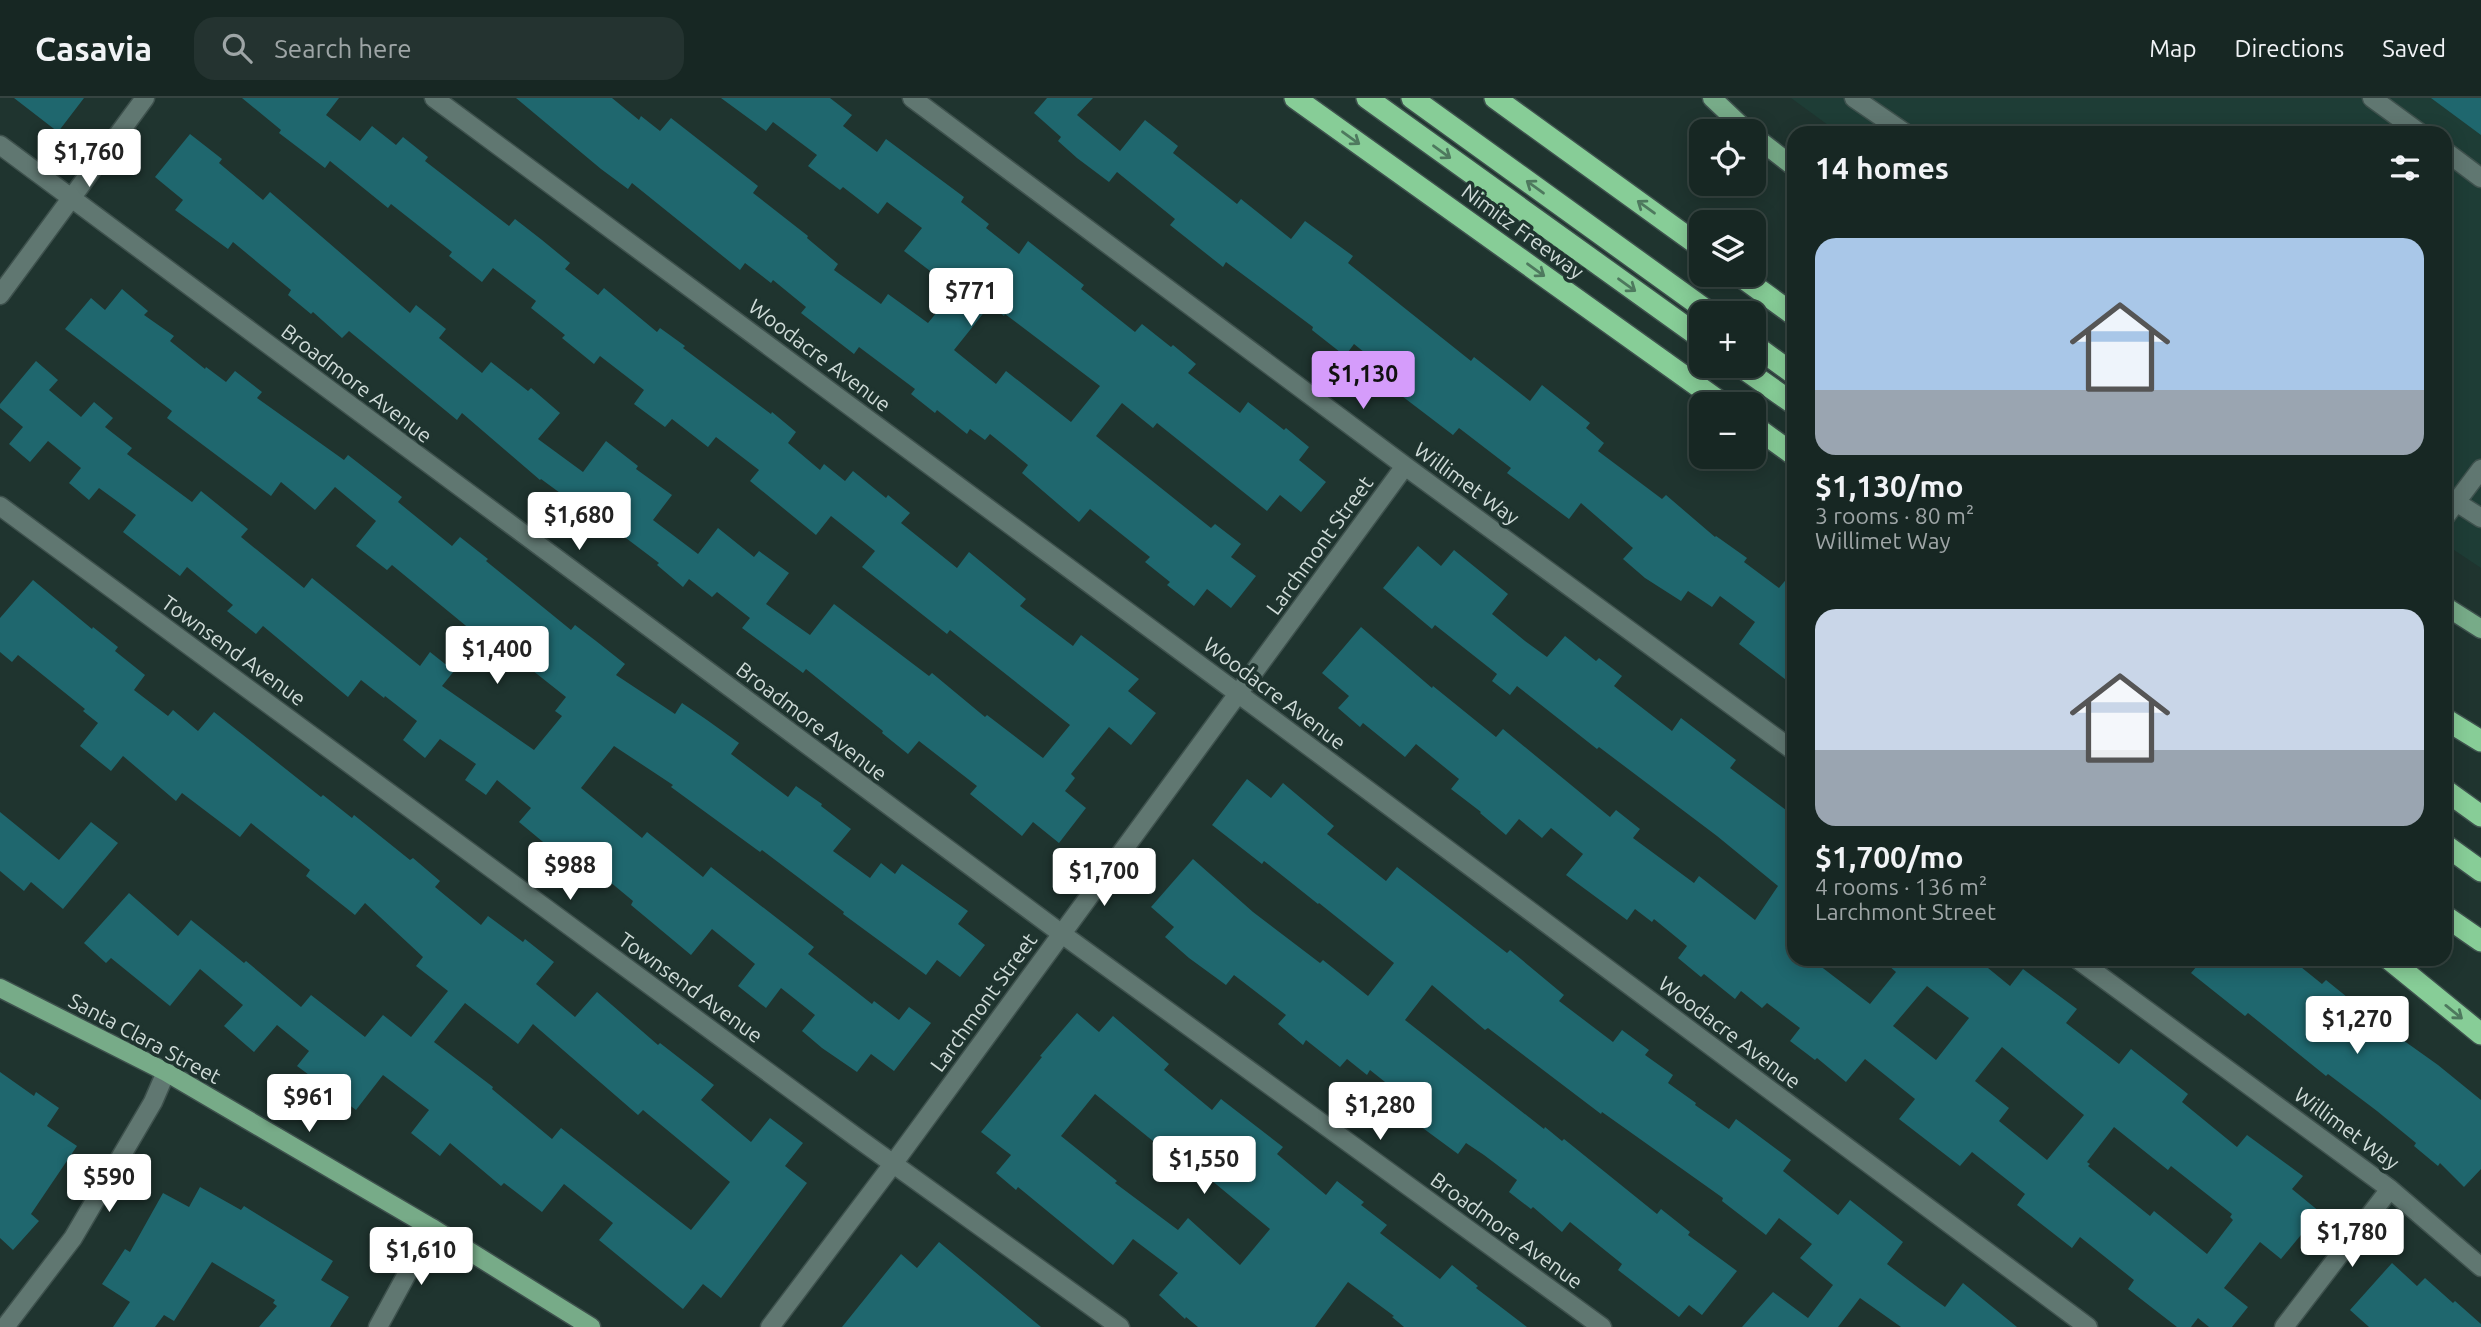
<!DOCTYPE html>
<meta charset="utf-8">
<style>
:root{--surface:#172723;--page:#243330;--text:#f1f3f6;--muted:#9ea5a6;--line:#364441;--accent:#d59cfb}
body{margin:0;font-family:Ubuntu,sans-serif;background:var(--page);color:var(--text);height:100vh;display:flex;flex-direction:column;font-size:26px;white-space:nowrap}
*{box-sizing:border-box;margin:0}
p{font-size:23px;color:var(--muted)}
.icon{flex:none;width:38px;height:38px;fill:none;stroke:currentColor;stroke-width:2;stroke-linecap:round;stroke-linejoin:round}
.map{position:relative;flex:1;overflow:hidden}
.side{position:absolute;left:1787px;top:28px;width:665px;height:840px;display:flex;flex-direction:column;background:var(--surface);border-radius:21px;box-shadow:0 4px 18px #0003,0 0 0 2px var(--line)}
.side>*{flex:none}
.controls{position:absolute;left:1689px;top:21px;display:grid;gap:14px}
.controls a{display:grid;place-items:center;width:77px;height:77px;border-radius:14px;background:var(--surface);box-shadow:0 4px 18px #0003,0 0 0 2px var(--line);font-size:35px}
.price{position:absolute;translate:-50% -60px;padding:0 16px;border-radius:7px;background:#fff;color:#222;font-size:23px;line-height:46px;filter:drop-shadow(0 2px 4px #0008)}
.price::after{content:'';position:absolute;left:50%;top:42px;width:21px;height:16px;margin-left:-10px;background:inherit;clip-path:polygon(0 0,100% 0,50% 100%)}
.price.on{background:var(--accent);color:#111}
ul{padding:0;list-style:none}
li{display:grid;align-content:center;gap:14px;height:371px;padding:0 28px}
li span{display:grid;place-items:center;height:217px;border-radius:21px;color:#555}
li>.icon{margin-inline-start:auto}
span .icon{width:126px;height:126px;fill:#fffc;stroke-width:1}
li b{font-size:30px}
h2{display:flex;justify-content:space-between;align-items:center;height:84px;padding:0 28px;font-size:30px}
header{display:flex;align-items:center;gap:42px;box-sizing:border-box;height:98px;padding:0 35px;background:var(--surface);border-bottom:2px solid var(--line)}
header strong{font-size:33px}
nav{display:flex;gap:38px;margin-inline-start:auto;font-size:24px}
.search{width:490px;height:63px;background:var(--page);display:flex;align-items:center;gap:18px;box-sizing:border-box;padding:0 24px;border-radius:21px;color:var(--muted);font-size:26px}
.map>svg:first-child{display:block}
.built{fill:#1e3d36}
.building{fill:#1f676e;fill-rule:evenodd}
.lines{fill:none;stroke-linecap:round;stroke-linejoin:round}
.minor-casing{stroke:#3e514d;stroke-width:21}
.major-casing{stroke:#3e514d;stroke-width:21}
.highway-casing{stroke:#3e514d;stroke-width:24}
.minor{stroke:#607771;stroke-width:18}
.major{stroke:#77ab88;stroke-width:18}
.highway{stroke:#87cd97;stroke-width:21}
.oneway{stroke:#4e795e}
.labels{text-anchor:middle;dominant-baseline:central;stroke-width:7;stroke-linejoin:round;paint-order:stroke}
.street-label{font-size:21px;fill:#cfdbd8;stroke:#1f342f}
</style>
<header>
<strong>Casavia</strong>
<div class="search"><svg class="icon" aria-label="search" viewBox="0 0 24 24"><circle cx="10" cy="10" r="6"/><path d="M15 15l6 6"/></svg>Search here</div>
<nav><a>Map</a><a>Directions</a><a>Saved</a></nav>
</header>
<div class="map">
<svg width="2481" height="1229" viewBox="0 0 2481 1229">
<rect width="100%" height="100%" fill="#1f342f"/>
<!-- built -->
<path class="built" d="M 1791,0 L 2481,0 L 2481,470 L 2445,446 L 2445,35 L 1839,35 Z"/>
<!-- building -->
<path class="building" d="M 14,0 L 84,0 L 58,34 Z
M 242,0 L 339,0 L 326,17 L 360,43 L 372,28 L 396,47 L 403,39 L 428,59 L 425,63 L 509,128 L 515,121 L 542,142 L 570,165 L 565,171 L 598,197 L 604,190 L 657,234 L 660,230 L 685,248 L 683,250 L 771,316 L 772,314 L 796,334 L 788,345 L 820,372 L 824,366 L 845,383 L 853,373 L 886,400 L 888,397 L 910,415 L 901,425 L 957,470 L 969,454 L 1026,501 L 1020,508 L 1073,548 L 1081,537 L 1139,581 L 1128,593 L 1156,615 L 1131,647 L 1109,629 L 1071,676 L 1075,680 L 1065,693 L 1086,710 L 1059,745 L 1033,724 L 1022,738 L 970,696 L 977,688 L 919,643 L 908,656 L 882,635 L 883,633 L 806,571 L 803,575 L 742,530 L 750,520 L 717,494 L 712,499 L 689,481 L 683,489 L 657,467 L 659,465 L 573,400 L 571,403 L 541,381 L 540,382 L 462,315 L 457,322 L 349,233 L 342,240 L 313,214 L 311,216 L 288,197 L 291,192 L 233,144 L 228,151 L 175,112 L 183,102 L 155,79 L 190,36 L 222,61 L 219,65 L 263,102 L 270,94 L 410,215 L 416,207 L 446,231 L 439,240 L 482,275 L 491,264 L 528,293 L 531,290 L 560,315 L 538,341 L 583,374 L 606,343 L 638,368 L 636,371 L 672,397 L 653,422 L 698,456 L 718,430 L 754,459 L 759,453 L 789,475 L 766,506 L 810,537 L 834,506 L 929,578 L 932,575 L 985,619 L 987,617 L 1043,660 L 1070,627 L 950,532 L 947,536 L 862,469 L 875,453 L 831,418 L 816,437 L 750,383 L 759,372 L 716,339 L 708,349 L 672,321 L 665,329 L 634,306 L 644,292 L 600,258 L 594,266 L 562,240 L 565,237 L 531,210 L 536,203 L 493,170 L 482,184 L 449,158 L 452,154 L 391,106 L 388,110 L 330,63 L 325,70 L 279,35 L 281,32 Z
M 516,0 L 612,0 L 639,22 L 641,18 L 660,33 L 671,20 L 758,88 L 753,95 L 808,138 L 807,140 L 838,166 L 834,172 L 881,206 L 888,196 L 928,225 L 955,192 L 904,153 L 922,130 L 887,104 L 878,116 L 843,89 L 840,92 L 808,68 L 817,57 L 773,24 L 766,33 L 721,0 L 830,0 L 852,17 L 843,28 L 877,54 L 886,41 L 964,99 L 961,104 L 989,126 L 986,130 L 1019,156 L 1028,143 L 1084,187 L 1081,191 L 1135,234 L 1142,226 L 1171,249 L 1173,247 L 1196,266 L 1188,275 L 1240,315 L 1248,304 L 1284,332 L 1286,330 L 1309,349 L 1299,362 L 1326,384 L 1301,414 L 1280,397 L 1267,413 L 1157,325 L 1153,330 L 1122,305 L 1096,338 L 1211,430 L 1215,426 L 1241,446 L 1231,459 L 1256,478 L 1231,510 L 1207,491 L 1194,508 L 1167,487 L 1170,484 L 1145,464 L 1150,459 L 1090,411 L 1079,424 L 1022,375 L 1028,367 L 990,336 L 985,342 L 970,331 L 967,336 L 937,312 L 935,315 L 911,296 L 915,291 L 859,249 L 854,256 L 801,215 L 806,209 L 773,182 L 771,185 L 745,165 L 740,172 L 632,85 L 628,91 L 601,71 ZM 990,207 L 1004,218 L 1005,216 L 1100,288 L 1071,324 L 1006,273 L 996,286 L 954,252 Z
M 1047,0 L 1093,0 L 1077,17 L 1120,53 L 1145,22 L 1178,48 L 1173,55 L 1237,106 L 1241,101 L 1291,141 L 1305,123 L 1353,158 L 1348,165 L 1412,216 L 1471,263 L 1474,259 L 1530,303 L 1542,287 L 1590,325 L 1586,330 L 1604,345 L 1598,353 L 1662,401 L 1666,397 L 1715,439 L 1716,438 L 1747,460 L 1744,464 L 1779,490 L 1794,472 L 1794,588 L 1739,546 L 1755,524 L 1720,498 L 1712,509 L 1688,493 L 1681,503 L 1645,480 L 1623,461 L 1633,450 L 1581,405 L 1569,421 L 1507,375 L 1511,370 L 1459,330 L 1453,337 L 1394,292 L 1401,284 L 1354,246 L 1345,258 L 1312,232 L 1313,229 L 1226,164 L 1223,169 L 1170,127 L 1175,121 L 1117,74 L 1109,84 L 1077,60 L 1058,43 L 1061,39 L 1034,15 Z
M 2431,0 L 2481,0 L 2481,37 Z
M 122,191 L 148,213 L 144,217 L 174,238 L 170,243 L 205,271 L 206,269 L 226,284 L 235,273 L 262,294 L 257,300 L 344,362 L 348,357 L 402,399 L 398,404 L 452,448 L 460,439 L 488,461 L 486,463 L 571,532 L 575,527 L 596,543 L 625,566 L 616,577 L 675,616 L 682,605 L 707,622 L 739,645 L 731,656 L 788,699 L 796,688 L 822,706 L 821,708 L 851,731 L 833,753 L 870,780 L 881,765 L 895,776 L 902,766 L 968,813 L 958,826 L 985,847 L 960,879 L 937,862 L 926,877 L 843,816 L 844,814 L 762,752 L 760,754 L 671,689 L 673,687 L 614,648 L 581,690 L 642,740 L 647,734 L 703,779 L 711,769 L 814,849 L 808,856 L 872,906 L 874,903 L 899,922 L 909,909 L 931,925 L 894,973 L 871,956 L 857,974 L 822,950 L 802,933 L 815,917 L 781,890 L 766,910 L 738,888 L 755,866 L 712,831 L 691,857 L 631,807 L 633,803 L 586,764 L 578,773 L 519,724 L 531,710 L 497,682 L 486,697 L 465,682 L 476,666 L 440,641 L 425,660 L 403,642 L 417,623 L 385,598 L 384,600 L 361,582 L 348,599 L 263,528 L 256,536 L 227,513 L 233,507 L 187,469 L 180,478 L 123,434 L 136,417 L 99,390 L 89,402 L 69,385 L 81,370 L 48,343 L 30,364 L 9,346 L 23,329 L 0,310 L 0,306 L 36,263 L 58,282 L 49,292 L 81,319 L 94,304 L 113,320 L 105,329 L 132,350 L 127,356 L 192,404 L 201,393 L 248,431 L 241,439 L 304,490 L 312,480 L 420,568 L 430,554 L 454,573 L 442,588 L 534,652 L 562,618 L 555,613 L 566,599 L 503,549 L 499,555 L 392,467 L 387,472 L 356,448 L 376,423 L 335,389 L 315,412 L 281,384 L 271,398 L 167,320 L 172,313 L 65,231 L 91,200 L 105,212 Z
M 1418,448 L 1441,468 L 1454,452 L 1508,496 L 1492,516 L 1525,543 L 1547,559 L 1565,538 L 1596,563 L 1599,560 L 1622,578 L 1614,588 L 1672,633 L 1681,620 L 1736,662 L 1730,670 L 1794,718 L 1794,861 L 1811,861 L 1870,906 L 1896,874 L 1881,861 L 1977,861 L 2010,888 L 2023,871 L 2077,911 L 2066,925 L 2119,966 L 2131,951 L 2188,996 L 2182,1004 L 2237,1049 L 2247,1037 L 2303,1078 L 2292,1091 L 2320,1114 L 2281,1161 L 2260,1144 L 2224,1190 L 2248,1209 L 2232,1229 L 2209,1229 L 2198,1220 L 2191,1229 L 2177,1229 L 2128,1191 L 2134,1182 L 2080,1139 L 2072,1150 L 2017,1107 L 2025,1096 L 1972,1054 L 1960,1068 L 1899,1021 L 1915,1001 L 1865,961 L 1846,984 L 1817,960 L 1815,962 L 1790,943 L 1800,930 L 1767,905 L 1762,910 L 1741,893 L 1735,901 L 1704,876 L 1701,879 L 1678,860 L 1687,848 L 1654,821 L 1652,824 L 1635,811 L 1627,822 L 1566,777 L 1583,756 L 1551,730 L 1542,740 L 1519,721 L 1506,737 L 1480,715 L 1481,714 L 1451,691 L 1459,681 L 1416,646 L 1405,659 L 1363,625 L 1360,629 L 1338,610 L 1349,598 L 1322,575 L 1361,529 L 1432,590 L 1433,588 L 1496,639 L 1503,631 L 1610,719 L 1616,712 L 1640,731 L 1633,740 L 1694,785 L 1699,778 L 1755,822 L 1778,788 L 1717,738 L 1599,649 L 1597,651 L 1517,588 L 1510,597 L 1492,583 L 1497,576 L 1435,527 L 1432,531 L 1383,490 ZM 1927,888 L 1969,920 L 1936,962 L 1893,928 ZM 2002,949 L 2084,1017 L 2047,1062 L 1999,1023 L 2009,1010 L 1975,983 ZM 2114,1029 L 2168,1072 L 2171,1068 L 2232,1116 L 2230,1119 L 2233,1122 L 2207,1156 L 2154,1113 L 2150,1118 L 2088,1068 L 2090,1066 L 2087,1064 Z
M 33,482 L 92,531 L 93,529 L 118,549 L 115,553 L 145,577 L 134,592 L 168,618 L 173,612 L 198,633 L 214,614 L 321,699 L 323,697 L 352,720 L 354,717 L 410,762 L 413,760 L 440,783 L 435,789 L 481,827 L 488,818 L 523,844 L 525,841 L 554,864 L 536,886 L 575,919 L 597,894 L 658,947 L 660,945 L 714,987 L 701,1002 L 751,1044 L 770,1020 L 803,1045 L 785,1068 L 807,1085 L 721,1200 L 703,1186 L 683,1211 L 599,1142 L 613,1125 L 564,1086 L 542,1114 L 504,1085 L 501,1088 L 450,1045 L 440,1058 L 411,1035 L 429,1012 L 383,977 L 356,1012 L 297,968 L 309,953 L 277,927 L 254,954 L 224,928 L 243,907 L 200,871 L 170,908 L 111,860 L 106,865 L 84,845 L 129,795 L 178,838 L 191,822 L 244,865 L 246,863 L 301,909 L 311,897 L 365,939 L 383,917 L 411,939 L 448,893 L 416,868 L 423,859 L 365,805 L 355,817 L 306,778 L 310,772 L 251,725 L 240,739 L 182,695 L 176,703 L 123,658 L 111,673 L 80,648 L 98,625 L 83,613 L 85,611 L 18,557 L 12,564 L 0,554 L 0,520 ZM 465,905 L 518,946 L 533,926 L 638,1017 L 643,1012 L 730,1084 L 691,1132 L 561,1030 L 552,1041 L 492,991 L 493,989 L 434,944 Z
M 1247,681 L 1271,700 L 1283,685 L 1334,728 L 1327,736 L 1386,783 L 1397,769 L 1507,855 L 1510,852 L 1564,897 L 1559,903 L 1613,944 L 1622,932 L 1649,952 L 1645,957 L 1673,977 L 1668,985 L 1696,1005 L 1695,1007 L 1729,1031 L 1736,1021 L 1791,1062 L 1783,1073 L 1838,1117 L 1850,1102 L 1903,1144 L 1887,1166 L 1920,1191 L 1945,1209 L 1963,1185 L 2017,1229 L 1901,1229 L 1860,1200 L 1838,1229 L 1742,1229 L 1773,1194 L 1808,1220 L 1833,1187 L 1800,1160 L 1812,1146 L 1779,1120 L 1766,1137 L 1722,1103 L 1723,1100 L 1602,1014 L 1601,1016 L 1488,930 L 1485,932 L 1432,887 L 1405,922 L 1544,1031 L 1545,1029 L 1562,1043 L 1564,1041 L 1657,1116 L 1661,1111 L 1690,1134 L 1688,1137 L 1737,1173 L 1702,1217 L 1689,1207 L 1679,1219 L 1618,1172 L 1622,1166 L 1570,1124 L 1562,1134 L 1533,1109 L 1531,1111 L 1509,1094 L 1517,1082 L 1484,1057 L 1466,1045 L 1458,1056 L 1397,1011 L 1405,1000 L 1370,972 L 1367,977 L 1347,961 L 1340,969 L 1306,942 L 1303,947 L 1278,926 L 1286,917 L 1234,877 L 1226,887 L 1189,860 L 1165,839 L 1174,829 L 1151,809 L 1193,761 L 1253,814 L 1320,865 L 1323,862 L 1368,898 L 1394,865 L 1319,805 L 1318,806 L 1264,763 L 1262,766 L 1212,727 Z
M 0,714 L 59,762 L 91,724 L 118,745 L 63,811 L 31,784 L 24,793 L 0,773 Z
M 2203,861 L 2291,861 L 2322,886 L 2326,882 L 2379,925 L 2438,967 L 2481,1002 L 2481,1071 L 2464,1089 L 2440,1065 L 2438,1068 L 2414,1048 L 2416,1045 L 2377,1013 L 2328,976 L 2326,978 L 2248,915 L 2245,918 L 2191,875 Z
M 1077,915 L 1099,934 L 1113,918 L 1169,966 L 1164,972 L 1212,1012 L 1221,1001 L 1283,1049 L 1277,1056 L 1326,1097 L 1337,1083 L 1364,1104 L 1361,1107 L 1387,1127 L 1380,1135 L 1440,1181 L 1452,1167 L 1478,1188 L 1476,1190 L 1527,1229 L 1404,1229 L 1392,1219 L 1394,1218 L 1348,1184 L 1315,1229 L 1198,1229 L 1186,1219 L 1185,1221 L 1159,1197 L 1178,1175 L 1133,1141 L 1113,1167 L 1018,1089 L 1016,1092 L 996,1075 L 1011,1057 L 981,1034 L 1042,959 L 1040,958 ZM 1095,996 L 1201,1082 L 1205,1077 L 1270,1131 L 1240,1167 L 1188,1120 L 1178,1132 L 1115,1085 L 1117,1083 L 1061,1038 Z
M 0,974 L 34,998 L 36,994 L 59,1010 L 47,1028 L 77,1048 L 31,1116 L 39,1123 L 13,1152 L 0,1140 Z
M 200,1089 L 241,1112 L 244,1108 L 333,1163 L 321,1182 L 349,1199 L 330,1229 L 259,1229 L 277,1208 L 273,1205 L 275,1202 L 212,1164 L 174,1223 L 164,1217 L 155,1229 L 113,1229 L 130,1204 L 102,1186 L 125,1151 L 130,1154 L 163,1095 L 189,1109 Z
M 939,1144 L 1041,1229 L 842,1229 L 901,1156 L 917,1170 Z
M 2392,1165 L 2417,1188 L 2425,1180 L 2453,1205 L 2455,1203 L 2481,1226 L 2481,1229 L 2369,1229 L 2350,1212 Z"/>
<g class="lines">
<!-- minor casing -->
<g class="minor-casing">
<path id="minor" d="M 434,0 L 1263,614 L 2088,1229
M 912,0 L 1405,368 L 1794,653
M 1854,0 L 1905,35
M 2372,0 L 2420,35
M 0,47 L 1062,836 L 1602,1229
M 2445,53 L 2481,80
M 0,197 L 145,0
M 2456,404 L 2481,420
M 0,408 L 856,1039 L 1120,1229
M 2445,419 L 2481,371
M 2077,861 L 2390,1091 L 2481,1169
M 5,1229 L 73,1140 L 153,1004 L 166,974
M 378,1229 L 432,1130
M 770,1229 L 893,1066 L 1405,368
M 2284,1229 L 2390,1091"/>
</g>
<!-- major casing -->
<g class="major-casing">
<path id="major" d="M 1712,0 L 1747,33
M 1754,38 L 1794,69
M 2445,508 L 2481,531
M 0,890 L 166,974 L 432,1130 L 591,1229"/>
</g>
<!-- highway casing -->
<g class="highway-casing">
<path id="highway" d="M 1295,0 L 1723,306
M 1367,0 L 1701,240
M 1412,0 L 1710,215
M 1495,0 L 1701,149
M 1739,177 L 1794,217
M 1754,247 L 1794,276
M 1740,268 L 1794,306
M 1754,328 L 1794,357
M 2445,621 L 2481,643
M 2445,692 L 2481,718
M 2445,747 L 2481,773
M 2445,818 L 2481,843
M 2389,861 L 2481,936"/>
</g>
<!-- minor -->
<use href="#minor" class="minor"/>
<!-- major -->
<use href="#major" class="major"/>
<!-- highway -->
<use href="#highway" class="highway"/>
</g>
<!-- one-way arrows -->
<defs><path id="oneway-shaft" d="M-6 0H5M1.5-3L5.5 0L1.5 3" fill="none" stroke-width="1.6" stroke-linecap="round" stroke-linejoin="round" transform="scale(1.75)"/></defs>
<g class="oneway">
<use href="#oneway-shaft" transform="translate(1351 40) rotate(36)"/>
<use href="#oneway-shaft" transform="translate(1442 54) rotate(36)"/>
<use href="#oneway-shaft" transform="translate(1535 89) rotate(-144)"/>
<use href="#oneway-shaft" transform="translate(1646 109) rotate(-144)"/>
<use href="#oneway-shaft" transform="translate(1536 172) rotate(36)"/>
<use href="#oneway-shaft" transform="translate(1627 187) rotate(36)"/>
<use href="#oneway-shaft" transform="translate(2454 914) rotate(39)"/>
</g>
<g class="labels">
<!-- street labels -->
<g class="street-label">
<text transform="translate(1523 133) rotate(36)">Nimitz Freeway</text>
<text transform="translate(820 257) rotate(37)">Woodacre Avenue</text>
<text transform="translate(357 285) rotate(37)">Broadmore Avenue</text>
<text transform="translate(1467 385) rotate(36)">Willimet Way</text>
<text transform="translate(1319 447) rotate(-54)">Larchmont Street</text>
<text transform="translate(234 552) rotate(36)">Townsend Avenue</text>
<text transform="translate(1275 595) rotate(37)">Woodacre Avenue</text>
<text transform="translate(812 623) rotate(37)">Broadmore Avenue</text>
<text transform="translate(691 889) rotate(36)">Townsend Avenue</text>
<text transform="translate(983 904) rotate(-54)">Larchmont Street</text>
<text transform="translate(1730 934) rotate(37)">Woodacre Avenue</text>
<text transform="translate(145 940) rotate(28)">Santa Clara Street</text>
<text transform="translate(2347 1030) rotate(36)">Willimet Way</text>
<text transform="translate(1507 1132) rotate(36)">Broadmore Avenue</text>
</g>
</g>
</svg>
<div class="controls">
<a><svg class="icon" aria-label="locate" viewBox="0 0 24 24"><circle cx="12" cy="12" r="6"/><path d="M12 2v4M12 18v4M2 12h4M18 12h4"/></svg></a>
<a><svg class="icon" aria-label="layers" viewBox="0 0 24 24"><path d="M12 4l9 5-9 5-9-5zM3 14l9 5 9-5"/></svg></a>
<a>+</a>
<a>−</a>
</div>
<b class="price" style="left:89px;top:91px">$1,760</b>
<b class="price" style="left:971px;top:230px">$771</b>
<b class="price on" style="left:1363px;top:313px">$1,130</b>
<b class="price" style="left:579px;top:454px">$1,680</b>
<b class="price" style="left:497px;top:588px">$1,400</b>
<b class="price" style="left:570px;top:804px">$988</b>
<b class="price" style="left:1104px;top:810px">$1,700</b>
<b class="price" style="left:2357px;top:958px">$1,270</b>
<b class="price" style="left:309px;top:1036px">$961</b>
<b class="price" style="left:1380px;top:1044px">$1,280</b>
<b class="price" style="left:1204px;top:1098px">$1,550</b>
<b class="price" style="left:109px;top:1116px">$590</b>
<b class="price" style="left:2352px;top:1171px">$1,780</b>
<b class="price" style="left:421px;top:1189px">$1,610</b>
<section class="side">
<h2>14 homes<svg class="icon" aria-label="filters" viewBox="0 0 24 24"><path d="M4 7h16M4 17h16"/><circle cx="9" cy="7" r="2"/><circle cx="15" cy="17" r="2"/></svg></h2>
<ul>
<li><span style="background:linear-gradient(#a9c7e8 70%,#9aa5b1 0)"><svg class="icon" aria-label="home" viewBox="0 0 24 24"><path d="M3 11l9-7 9 7M6 9v11h12V9"/></svg></span><div><b>$1,130/mo</b><p>3 rooms · 80 m²</p><p>Willimet Way</p></div></li>
<li><span style="background:linear-gradient(#c9d6e8 65%,#9aa5b1 0)"><svg class="icon" aria-label="home" viewBox="0 0 24 24"><path d="M3 11l9-7 9 7M6 9v11h12V9"/></svg></span><div><b>$1,700/mo</b><p>4 rooms · 136 m²</p><p>Larchmont Street</p></div></li>
</ul>
</section>
</div>
